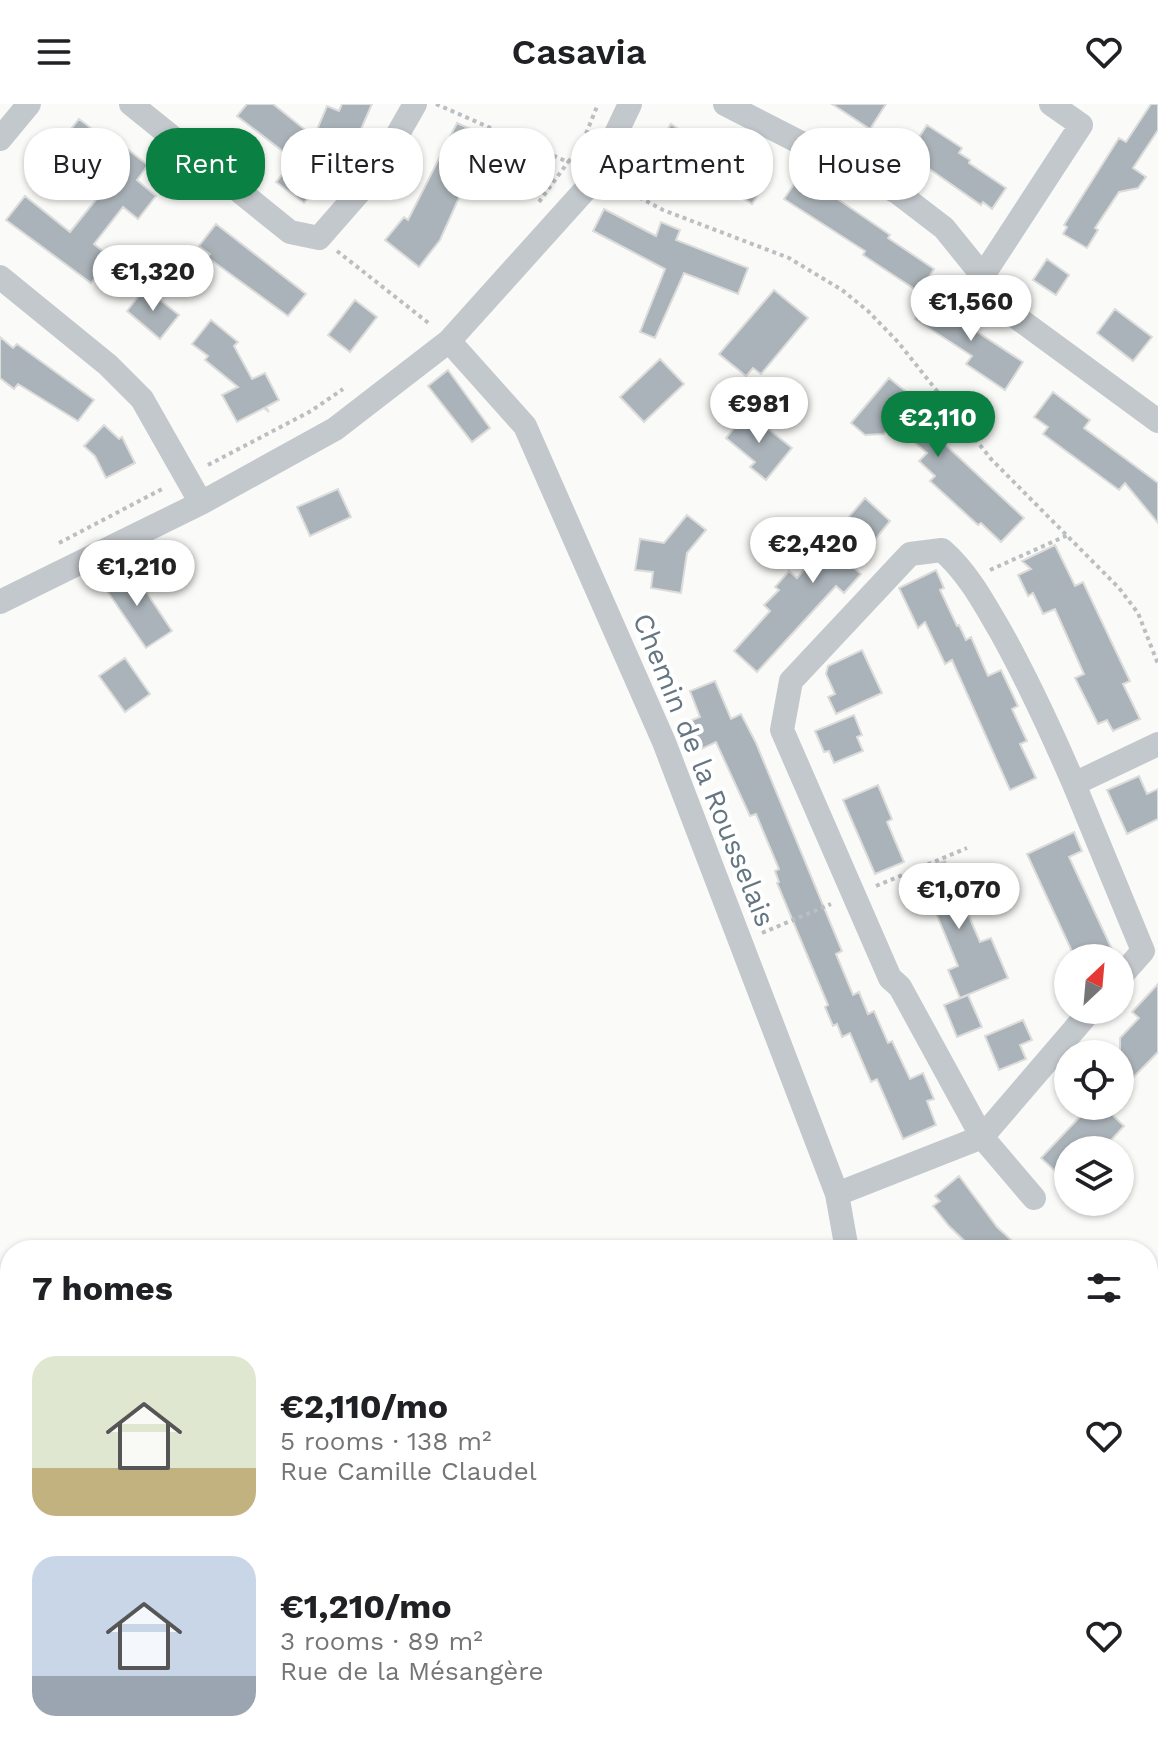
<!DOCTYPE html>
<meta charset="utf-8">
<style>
:root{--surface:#fff;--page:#f2f2f2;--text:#202124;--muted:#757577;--accent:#0b8043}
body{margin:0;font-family:"Work Sans",sans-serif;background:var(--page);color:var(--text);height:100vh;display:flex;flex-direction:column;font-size:30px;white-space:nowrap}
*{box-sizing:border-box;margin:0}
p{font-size:26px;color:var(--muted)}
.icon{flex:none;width:44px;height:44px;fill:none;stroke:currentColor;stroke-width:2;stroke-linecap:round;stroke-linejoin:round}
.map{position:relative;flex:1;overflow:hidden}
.panel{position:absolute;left:0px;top:1136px;width:1158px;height:512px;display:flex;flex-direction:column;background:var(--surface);border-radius:32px 32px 0 0;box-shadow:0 2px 6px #0004}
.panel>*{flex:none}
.top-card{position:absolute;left:24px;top:24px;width:1110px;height:72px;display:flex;gap:16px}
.needle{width:52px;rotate:26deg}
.tools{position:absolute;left:1054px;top:840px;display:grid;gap:16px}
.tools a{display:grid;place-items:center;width:80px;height:80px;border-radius:50%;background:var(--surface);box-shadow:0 2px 6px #0004;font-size:40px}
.price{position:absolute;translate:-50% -68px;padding:0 18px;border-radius:28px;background:#fff;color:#222;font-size:26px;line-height:52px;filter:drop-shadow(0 2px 4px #0008)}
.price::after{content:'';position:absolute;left:50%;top:48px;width:24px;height:18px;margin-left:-12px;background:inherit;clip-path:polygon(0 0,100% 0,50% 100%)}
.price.on{background:var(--accent);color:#fff}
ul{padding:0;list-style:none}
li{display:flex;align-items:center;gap:24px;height:200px;padding:0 32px}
li span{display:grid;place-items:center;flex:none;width:224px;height:160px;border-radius:24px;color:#555}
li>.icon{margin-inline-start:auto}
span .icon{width:96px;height:96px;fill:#fffc;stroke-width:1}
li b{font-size:34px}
h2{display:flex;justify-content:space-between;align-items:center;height:96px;padding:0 32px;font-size:34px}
.chip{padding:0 28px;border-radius:32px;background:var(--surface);box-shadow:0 2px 6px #0004;font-size:28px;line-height:72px}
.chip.on{background:var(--accent);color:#fff}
header{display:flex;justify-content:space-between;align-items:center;height:104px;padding:0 32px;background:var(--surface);font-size:36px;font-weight:600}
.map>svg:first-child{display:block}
.building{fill:#aab3b9;stroke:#dcdcda;stroke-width:2}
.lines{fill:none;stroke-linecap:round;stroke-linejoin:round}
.path{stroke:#bbbfc2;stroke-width:4;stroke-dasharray:4 4;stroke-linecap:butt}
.minor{stroke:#c3c8cc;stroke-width:24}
.labels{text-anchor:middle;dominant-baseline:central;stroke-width:8;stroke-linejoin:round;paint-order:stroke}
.street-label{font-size:28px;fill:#657683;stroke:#fff}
</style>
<header><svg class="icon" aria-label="menu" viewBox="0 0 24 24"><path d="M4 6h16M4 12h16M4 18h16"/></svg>Casavia<svg class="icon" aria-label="heart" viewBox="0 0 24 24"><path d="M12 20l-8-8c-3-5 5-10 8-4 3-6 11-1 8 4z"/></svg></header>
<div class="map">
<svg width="1158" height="1648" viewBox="0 0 1158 1648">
<rect width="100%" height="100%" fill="#fafaf8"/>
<!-- building -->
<path class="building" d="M 247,0 L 273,0 L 314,33 L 327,2 L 339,7 L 342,0 L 372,0 L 358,32 L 320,82 L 304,99 L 276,78 L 294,56 L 237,12 Z
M 832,0 L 886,0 L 870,25 Z
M 1151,0 L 1158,0 L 1158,26 L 1133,64 L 1146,73 L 1138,84 L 1119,88 L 1095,124 L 1098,126 L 1087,144 L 1063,130 L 1067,123 L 1064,121 L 1119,34 L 1126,38 Z
M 79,15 L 105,35 L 107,33 L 125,48 L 127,45 L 148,61 L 137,76 L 156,92 L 138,115 L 123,103 L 94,140 L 111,154 L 91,179 L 6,116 L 25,92 L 70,128 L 103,87 L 97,83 L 104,74 L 60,39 Z
M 457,19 L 489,33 L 478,58 L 476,56 L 440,136 L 419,163 L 385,136 L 404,113 L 408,116 Z
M 671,20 L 730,59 L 734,52 L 769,74 L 752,100 L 697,64 L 693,70 L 655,45 Z
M 927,21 L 962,44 L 959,49 L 970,56 L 969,59 L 1006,84 L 992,105 L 983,98 L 981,101 L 908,50 Z
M 801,70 L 890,131 L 888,134 L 934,165 L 919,188 L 863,151 L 865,147 L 784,95 Z
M 604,105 L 656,132 L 661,118 L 680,126 L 676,136 L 748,164 L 738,190 L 684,169 L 655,234 L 640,228 L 665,165 L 593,127 Z
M 216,120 L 306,190 L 288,212 L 207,153 L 210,150 L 199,142 Z
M 1047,155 L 1069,171 L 1056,191 L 1033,176 Z
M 145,184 L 179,211 L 160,235 L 127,207 Z
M 774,186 L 808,214 L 761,270 L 753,264 L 746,272 L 719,250 Z
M 930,192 L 976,222 L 973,225 L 1023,258 L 1005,286 L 966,260 L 972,252 L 915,215 Z
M 355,196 L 377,213 L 350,248 L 328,231 Z
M 1115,205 L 1152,233 L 1133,257 L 1097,229 Z
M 211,216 L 238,238 L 234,242 L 252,275 L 265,269 L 279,296 L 266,303 L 269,308 L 264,304 L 237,318 L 222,291 L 238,283 L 205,256 L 208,252 L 192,240 Z
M 0,233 L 13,244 L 17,240 L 94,296 L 78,317 L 18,280 L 14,285 L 0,274 Z
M 660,255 L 684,280 L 644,318 L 620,293 Z
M 448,266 L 490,324 L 472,338 L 428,282 Z
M 889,274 L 915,295 L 930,313 L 923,320 L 1024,414 L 1001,438 L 981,419 L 978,421 L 930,377 L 935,372 L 919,357 L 927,349 L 893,320 L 884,330 L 865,331 L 851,319 Z
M 1053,288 L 1090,316 L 1084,324 L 1158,379 L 1158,419 L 1125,379 L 1119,386 L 1043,330 L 1048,323 L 1034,313 Z
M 747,308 L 792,344 L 766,376 L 750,363 L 755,358 L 726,334 Z
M 104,321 L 119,335 L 122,333 L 135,359 L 106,374 L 95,352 L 84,342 Z
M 338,385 L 351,413 L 310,432 L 297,403 Z
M 865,394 L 890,417 L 853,463 L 861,470 L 844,489 L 836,482 L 757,568 L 734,547 L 770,507 L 764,501 L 779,486 L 775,483 L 789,467 L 797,474 Z
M 687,411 L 706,426 L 687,449 L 681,489 L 651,484 L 653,468 L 635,466 L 640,435 L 664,439 Z
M 1055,441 L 1075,482 L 1083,478 L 1130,577 L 1123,580 L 1140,615 L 1113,627 L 1107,616 L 1098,620 L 1075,574 L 1084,570 L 1055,505 L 1043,510 L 1033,489 L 1028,492 L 1018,471 L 1031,465 L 1022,457 Z
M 122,463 L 138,486 L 143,483 L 172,527 L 146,544 L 101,478 Z
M 936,466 L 944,484 L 940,486 L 957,522 L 959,521 L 966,536 L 971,533 L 988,572 L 1001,566 L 1018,602 L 1012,605 L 1027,637 L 1020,640 L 1036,674 L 1010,686 L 952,556 L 945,560 L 925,518 L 918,524 L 899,484 Z
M 862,546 L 882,589 L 836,610 L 828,593 L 835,590 L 826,570 L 828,562 Z
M 125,554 L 150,590 L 125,608 L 99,572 Z
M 715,577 L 731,615 L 741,610 L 756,639 L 842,847 L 836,850 L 853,891 L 859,888 L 868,910 L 874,907 L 888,939 L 892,937 L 910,975 L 923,969 L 934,995 L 927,997 L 936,1021 L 903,1035 L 877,975 L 871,978 L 850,929 L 842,933 L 837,920 L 833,922 L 825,903 L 828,901 L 777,779 L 779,778 L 775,767 L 779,765 L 756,710 L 750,712 L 716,638 L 697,647 L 685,619 L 700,613 L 690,587 Z
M 854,611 L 862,631 L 857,633 L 863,647 L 834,659 L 829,647 L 824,648 L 815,627 Z
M 1139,672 L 1147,690 L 1158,685 L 1158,715 L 1127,730 L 1107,686 Z
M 878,681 L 892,715 L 887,718 L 904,758 L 875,770 L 843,696 Z
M 1074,728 L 1082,747 L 1069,753 L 1116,854 L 1075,854 L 1027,750 Z
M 945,757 L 980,838 L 991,834 L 1008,874 L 960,894 L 948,866 L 958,862 L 936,809 L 934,810 L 930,799 L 921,803 L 908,772 Z
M 1158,880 L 1158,948 L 1120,987 L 1120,934 L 1139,914 L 1132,908 Z
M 968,891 L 982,923 L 957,933 L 944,901 Z
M 1023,916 L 1032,936 L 1020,941 L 1026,955 L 999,966 L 985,932 Z
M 1090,1002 L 1103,1002 L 1124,1022 L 1102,1046 L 1068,1046 L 1068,1079 L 1041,1054 Z
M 959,1072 L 997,1123 L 1022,1146 L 974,1146 L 949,1122 L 933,1102 L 940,1097 L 935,1092 Z"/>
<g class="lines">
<!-- path -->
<path class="path" d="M 436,0 L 568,58 L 585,38
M 583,37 L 598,0
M 618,82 L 663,106 L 789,154 L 842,186 L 868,207 L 898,238 L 991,355 L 1119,484 L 1138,509 L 1158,560
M 539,98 L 568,58
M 337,147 L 431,221
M 208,361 L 311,307 L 343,285
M 59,439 L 164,384
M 990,466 L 1068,431
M 876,782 L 967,744
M 762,829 L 831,800"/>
<!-- minor -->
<path class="minor" d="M 131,0 L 290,128 L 319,134 L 375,70 L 415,0
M 725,0 L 897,88 L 944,124 L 1016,213 L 1158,317
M 0,35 L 29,0
M 0,173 L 108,261 L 142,295 L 201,399
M 982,173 L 1081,21 L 1051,0
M 449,237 L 525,322 L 664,638 L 837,1090 L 847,1146
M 0,498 L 201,399 L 335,325 L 449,237 L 594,76 L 630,0
M 1120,873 L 1143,847 L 1074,680 L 1158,640
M 837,1090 L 982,1033 L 1091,906
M 1034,1094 L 982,1033 L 900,883 L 890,874 L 782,626 L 791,577 L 910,450 L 942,446 C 969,470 984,499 1002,530 C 1029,579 1052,629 1074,680
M 0,1468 L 10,1458
M 0,1506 L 10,1515
M 138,1638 L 149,1648
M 245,1648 L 254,1638
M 712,1648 L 717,1638"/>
</g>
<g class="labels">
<!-- street labels -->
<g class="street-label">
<text transform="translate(704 666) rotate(68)">Chemin de la Rousselais</text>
</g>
</g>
</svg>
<div class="tools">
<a><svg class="needle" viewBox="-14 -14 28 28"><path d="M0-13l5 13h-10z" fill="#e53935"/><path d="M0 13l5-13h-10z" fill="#757577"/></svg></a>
<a><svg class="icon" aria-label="locate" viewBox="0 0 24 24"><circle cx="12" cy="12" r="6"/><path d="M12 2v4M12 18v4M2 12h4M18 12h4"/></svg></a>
<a><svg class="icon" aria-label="layers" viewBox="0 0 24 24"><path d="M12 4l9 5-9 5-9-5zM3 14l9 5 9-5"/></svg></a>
</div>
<b class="price" style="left:153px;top:209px">€1,320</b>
<b class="price" style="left:971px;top:239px">€1,560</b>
<b class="price" style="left:759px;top:341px">€981</b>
<b class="price on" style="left:938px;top:355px">€2,110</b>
<b class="price" style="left:813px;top:481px">€2,420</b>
<b class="price" style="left:137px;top:504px">€1,210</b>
<b class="price" style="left:959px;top:827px">€1,070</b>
<div class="top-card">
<a class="chip">Buy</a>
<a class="chip on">Rent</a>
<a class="chip">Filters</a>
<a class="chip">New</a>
<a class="chip">Apartment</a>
<a class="chip">House</a>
</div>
<section class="panel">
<h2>7 homes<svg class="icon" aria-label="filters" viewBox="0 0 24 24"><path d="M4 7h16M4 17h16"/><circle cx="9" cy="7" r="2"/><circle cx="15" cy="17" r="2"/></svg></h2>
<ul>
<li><span style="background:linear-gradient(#dfe7d0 70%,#c2b280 0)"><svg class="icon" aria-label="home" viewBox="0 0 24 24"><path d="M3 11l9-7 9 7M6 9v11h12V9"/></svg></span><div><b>€2,110/mo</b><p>5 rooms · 138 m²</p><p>Rue Camille Claudel</p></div><svg class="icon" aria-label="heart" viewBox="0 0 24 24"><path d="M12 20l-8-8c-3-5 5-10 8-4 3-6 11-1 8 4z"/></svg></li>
<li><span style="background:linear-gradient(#c9d6e8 75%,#9aa5b1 0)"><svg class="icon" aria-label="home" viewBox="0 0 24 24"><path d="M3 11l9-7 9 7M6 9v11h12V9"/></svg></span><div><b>€1,210/mo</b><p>3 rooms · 89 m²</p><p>Rue de la Mésangère</p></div><svg class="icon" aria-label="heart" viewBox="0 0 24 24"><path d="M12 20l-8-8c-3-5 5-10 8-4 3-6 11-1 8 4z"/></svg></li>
</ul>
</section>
</div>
